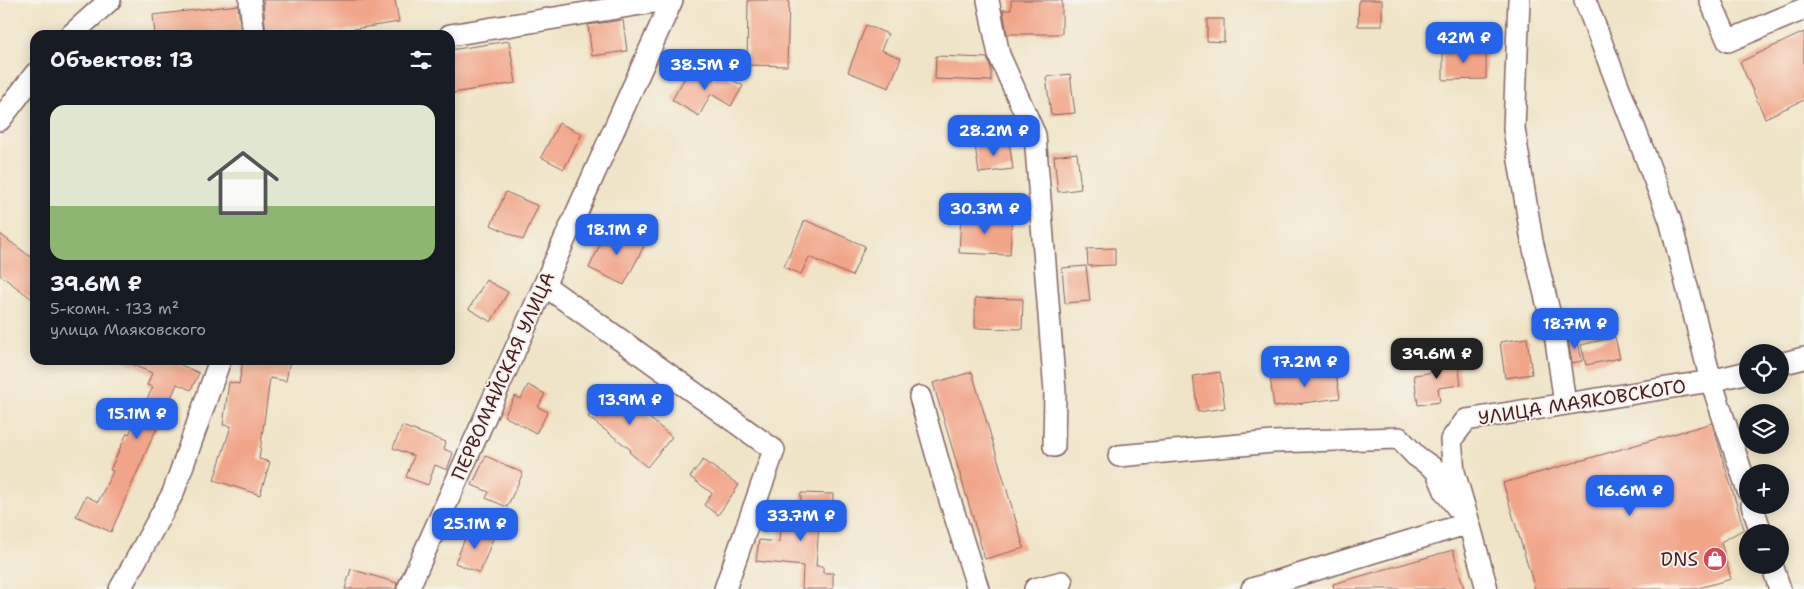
<!DOCTYPE html>
<html lang="ru">
<meta charset="utf-8">
<style>
:root{--surface:#171b24;--page:#20242c;--text:#f1f3f6;--muted:#9ea1a6;--accent:#2563eb}
body{margin:0;font-family:"Shantell Sans",sans-serif;background:var(--page);color:var(--text);height:100vh;display:flex;flex-direction:column;font-size:19px;white-space:nowrap}
*{box-sizing:border-box;margin:0}
p{font-size:16px;color:var(--muted)}
.icon{flex:none;width:28px;height:28px;fill:none;stroke:currentColor;stroke-width:2;stroke-linecap:round;stroke-linejoin:round}
.map{position:relative;flex:1;overflow:hidden}
.panel{position:absolute;left:30px;top:30px;width:425px;height:335px;display:flex;flex-direction:column;background:var(--surface);border-radius:15px;box-shadow:0 2px 12px #0003}
.panel>*{flex:none}
.controls{position:absolute;left:1739px;top:344px;display:grid;gap:10px}
.controls a{display:grid;place-items:center;width:50px;height:50px;border-radius:50%;background:var(--surface);box-shadow:0 2px 12px #0003;font-size:25px}
.price{position:absolute;translate:-50% -42px;padding:0 11px;border-radius:10px;background:var(--accent);color:#fff;font-size:16px;line-height:32px;filter:drop-shadow(0 1px 2px #0008)}
.price::after{content:'';position:absolute;left:50%;top:30px;width:15px;height:11px;margin-left:-8px;background:inherit;clip-path:polygon(0 0,100% 0,50% 100%)}
.price.selected{background:#222;color:#fff}
ul{padding:0;list-style:none}
li{display:grid;align-content:center;gap:10px;height:265px;padding:0 20px}
li span{display:grid;place-items:center;height:155px;border-radius:15px;color:#555}
li>.icon{margin-inline-start:auto}
span .icon{width:90px;height:90px;fill:#fffc;stroke-width:1}
li b{font-size:21px}
h2{display:flex;justify-content:space-between;align-items:center;height:60px;padding:0 20px;font-size:21px}
.map>svg:first-child{display:block}
.building{fill:#f1a589}
.lines{fill:none;stroke-linecap:round;stroke-linejoin:round}
.minor-casing{stroke:#846462;stroke-width:24}
.minor{stroke:#fff;stroke-width:21}
.labels{text-anchor:middle;dominant-baseline:central;stroke-width:4;stroke-linejoin:round;paint-order:stroke}
.street-label{font-size:19px;fill:#4a1f2b;stroke:#f7f3e8}
.poi-label{font-size:19px;fill:#4a1f2b;stroke:#f7f3e8;text-anchor:end}
</style>
<div class="map">
<svg width="1804" height="589" viewBox="0 0 1804 589">
<rect width="100%" height="100%" fill="#f7f3e8"/>
<filter id="ink" filterUnits="userSpaceOnUse"><feTurbulence type="fractalNoise" baseFrequency=".02" numOctaves="2"/><feDisplacementMap in="SourceGraphic" scale="10" xChannelSelector="R" yChannelSelector="G"/><feConvolveMatrix kernelMatrix="1 2 1 2 8 2 1 2 1" color-interpolation-filters="sRGB"/></filter>
<filter id="wash" filterUnits="userSpaceOnUse"><feTurbulence type="fractalNoise" baseFrequency=".0096" numOctaves="4" result="noise"/><feDisplacementMap in="SourceGraphic" scale="20" xChannelSelector="R" yChannelSelector="G"/><feGaussianBlur stdDeviation="1.12" result="paint"/><feColorMatrix in="noise" values="0 0 0 0 0 0 0 0 0 0 0 0 0 0 0 0 0 1.4 0 .05"/><feComposite in="paint" operator="in"/></filter>
<g filter="url(#wash)">
<rect width="100%" height="100%" fill="#efe4c7"/>
<g id="blocks">
<!-- building -->
<path class="building" d="M 263,0 L 395,0 L 399,22 L 315,35 L 266,35 Z
M 748,0 L 789,0 L 787,66 L 747,65 Z
M 1011,0 L 1062,0 L 1062,34 L 1007,34 L 1003,10 L 1011,10 Z
M 1359,0 L 1382,0 L 1382,26 L 1358,26 Z
M 238,5 L 241,35 L 155,35 L 153,15 Z
M 1207,19 L 1224,19 L 1224,42 L 1207,41 Z
M 623,20 L 627,51 L 592,56 L 588,25 Z
M 866,25 L 888,34 L 881,50 L 901,58 L 889,88 L 848,72 Z
M 1804,32 L 1804,100 L 1765,118 L 1740,62 Z
M 509,41 L 516,83 L 452,93 L 450,78 L 450,50 Z
M 1486,48 L 1486,79 L 1443,80 L 1443,49 Z
M 936,56 L 987,58 L 991,68 L 991,81 L 935,79 Z
M 691,67 L 714,80 L 719,72 L 743,86 L 731,106 L 711,94 L 699,116 L 672,100 Z
M 1070,74 L 1075,113 L 1051,115 L 1046,77 Z
M 559,123 L 582,134 L 564,169 L 541,157 Z
M 1009,141 L 1013,169 L 979,173 L 975,145 Z
M 1077,153 L 1081,189 L 1058,192 L 1054,156 Z
M 506,192 L 538,206 L 523,240 L 491,225 Z
M 961,214 L 1012,217 L 1010,255 L 959,253 Z
M 805,220 L 865,246 L 852,276 L 809,257 L 801,274 L 784,267 Z
M 609,226 L 645,244 L 624,285 L 589,268 Z
M 0,234 L 35,260 L 35,301 L 0,275 Z
M 1115,248 L 1115,265 L 1088,266 L 1087,249 Z
M 1086,266 L 1090,301 L 1065,303 L 1062,268 Z
M 486,280 L 508,292 L 491,322 L 469,309 Z
M 975,298 L 1023,299 L 1022,329 L 975,328 Z
M 1577,337 L 1582,361 L 1572,363 L 1568,338 Z
M 1615,337 L 1620,358 L 1586,365 L 1581,345 Z
M 1527,338 L 1532,374 L 1505,378 L 1500,342 Z
M 1457,355 L 1461,385 L 1438,388 L 1440,402 L 1418,405 L 1414,375 L 1434,372 L 1433,359 Z
M 121,360 L 181,360 L 179,364 L 199,373 L 191,390 L 177,384 L 164,414 L 165,414 L 153,436 L 111,532 L 76,516 L 86,496 L 98,502 L 113,471 L 110,470 L 127,433 L 129,434 L 153,387 L 147,385 L 152,373 Z
M 243,360 L 290,360 L 286,381 L 270,378 L 259,459 L 270,462 L 260,495 L 214,480 L 231,426 L 223,425 L 229,382 L 239,384 Z
M 1335,368 L 1340,398 L 1274,407 L 1270,377 Z
M 972,372 L 1024,548 L 985,559 L 933,383 Z
M 1220,372 L 1225,408 L 1198,412 L 1193,376 Z
M 528,385 L 545,394 L 538,407 L 548,412 L 536,433 L 504,416 L 515,396 L 521,399 Z
M 611,386 L 672,437 L 647,467 L 629,452 L 631,450 L 588,417 Z
M 1712,423 L 1744,529 L 1721,542 L 1731,579 L 1695,589 L 1535,589 L 1503,483 Z
M 402,426 L 446,442 L 444,449 L 453,453 L 447,470 L 435,465 L 428,485 L 406,477 L 414,456 L 393,448 Z
M 486,456 L 523,473 L 507,507 L 486,498 L 489,492 L 472,485 Z
M 703,460 L 739,485 L 718,515 L 704,505 L 712,493 L 690,477 Z
M 801,493 L 833,494 L 832,511 L 820,511 L 816,566 L 823,566 L 823,573 L 833,573 L 833,589 L 802,589 L 803,566 L 756,561 L 759,540 L 779,542 L 781,514 L 800,516 Z
M 470,526 L 494,536 L 480,573 L 455,563 Z
M 1453,550 L 1464,589 L 1334,589 L 1333,584 Z
M 351,569 L 397,583 L 396,589 L 345,589 Z"/>
</g>
</g>
<g filter="url(#ink)">
<use href="#blocks" fill-opacity="0" stroke="#846462" stroke-width="1"/>
<g class="lines">
<!-- minor casing -->
<g class="minor-casing">
<path id="minor" d="M 250,0 L 254,35
M 988,0 L 999,55 L 1035,135 L 1055,392 L 1054,446
M 1519,0 L 1514,129 L 1532,241 L 1556,340 L 1565,404
M 1585,0 L 1670,220 L 1711,381 L 1748,491
M 1710,0 L 1728,41 L 1804,9
M 71,35 L 110,0
M 450,35 L 666,0
M 0,120 L 35,74
M 544,285 L 774,450 L 725,589
M 1780,364 L 1804,358
M 920,397 L 943,478 L 978,589
M 1119,456 L 1273,442 L 1399,438 L 1416,456 L 1436,470 L 1446,493 L 1469,523 L 1487,589
M 1752,505 L 1761,532
M 1772,565 L 1780,589
M 120,589 L 173,493 L 220,360
M 408,589 L 672,0
M 1035,589 L 1062,582
M 1252,589 L 1469,523 L 1454,472 L 1451,440 L 1466,420 L 1711,381 L 1748,372"/>
</g>
<!-- minor -->
<use href="#minor" class="minor"/>
</g>
</g>
<!-- icons -->
<defs>
<g id="shop-disc" transform="scale(1.25)"><circle r="9.5" fill="#d1495b" stroke="#f7f3e8"/><path d="M-5-2.5h2.3a2.7 3.5 0 0 1 5.4 0H5L5.5 6h-11ZM-1.5-2.5h3a1.5 2.3 0 0 0-3 0Z" fill="#fff"/></g>
</defs>
<g fill-rule="evenodd">
<use href="#shop-disc" x="1715" y="559"/>
</g>
<g class="labels">
<!-- street labels -->
<g class="street-label">
<text transform="translate(503 376) rotate(-66)">ПЕРВОМАЙСКАЯ УЛИЦА</text>
<text transform="translate(1582 402) rotate(-9)">УЛИЦА МАЯКОВСКОГО</text>
</g>
<!-- poi labels -->
<g class="poi-label">
<text x="1698" y="559">DNS</text>
</g>
</g>
</svg>
<div class="controls">
<a><svg class="icon" aria-label="locate" viewBox="0 0 24 24"><circle cx="12" cy="12" r="6"/><path d="M12 2v4M12 18v4M2 12h4M18 12h4"/></svg></a>
<a><svg class="icon" aria-label="layers" viewBox="0 0 24 24"><path d="M12 4l9 5-9 5-9-5zM3 14l9 5 9-5"/></svg></a>
<a>+</a>
<a>−</a>
</div>
<b class="price" style="left:1464px;top:64px">42M ₽</b>
<b class="price" style="left:705px;top:91px">38.5M ₽</b>
<b class="price" style="left:994px;top:157px">28.2M ₽</b>
<b class="price" style="left:985px;top:235px">30.3M ₽</b>
<b class="price" style="left:617px;top:256px">18.1M ₽</b>
<b class="price" style="left:1575px;top:350px">18.7M ₽</b>
<b class="price selected" style="left:1437px;top:380px">39.6M ₽</b>
<b class="price" style="left:1305px;top:388px">17.2M ₽</b>
<b class="price" style="left:630px;top:426px">13.9M ₽</b>
<b class="price" style="left:137px;top:440px">15.1M ₽</b>
<b class="price" style="left:1630px;top:517px">16.6M ₽</b>
<b class="price" style="left:801px;top:542px">33.7M ₽</b>
<b class="price" style="left:475px;top:550px">25.1M ₽</b>
<section class="panel">
<h2>Объектов: 13<svg class="icon" aria-label="filters" viewBox="0 0 24 24"><path d="M4 7h16M4 17h16"/><circle cx="9" cy="7" r="2"/><circle cx="15" cy="17" r="2"/></svg></h2>
<ul>
<li><span style="background:linear-gradient(#dfe7d0 65%,#8fb573 0)"><svg class="icon" aria-label="home" viewBox="0 0 24 24"><path d="M3 11l9-7 9 7M6 9v11h12V9"/></svg></span><div><b>39.6M ₽</b><p>5-комн. · 133 m²</p><p>улица Маяковского</p></div></li>
</ul>
</section>
</div>
